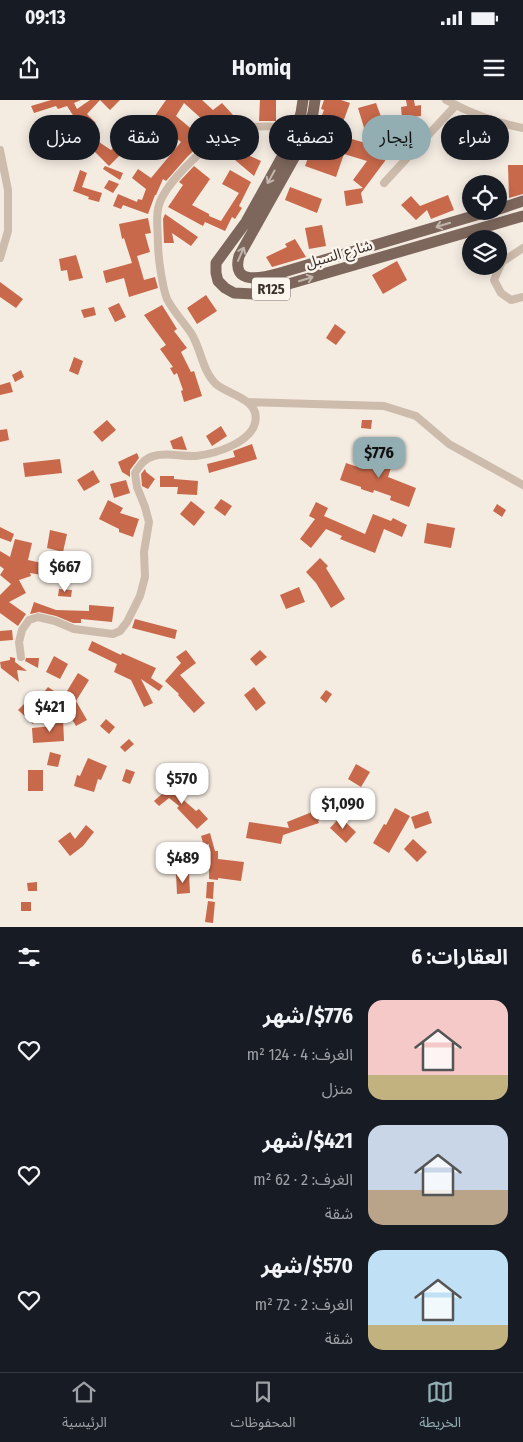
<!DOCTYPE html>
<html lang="ar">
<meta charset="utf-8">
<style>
:root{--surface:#171b24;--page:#20242c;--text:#f1f3f6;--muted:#9ea1a6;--line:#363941;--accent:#92aeb2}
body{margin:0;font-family:"Fira Sans Condensed","Noto Sans Arabic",sans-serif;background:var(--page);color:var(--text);direction:rtl;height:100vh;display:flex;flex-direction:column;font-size:19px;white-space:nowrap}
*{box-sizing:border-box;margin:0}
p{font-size:16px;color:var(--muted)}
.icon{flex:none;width:28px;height:28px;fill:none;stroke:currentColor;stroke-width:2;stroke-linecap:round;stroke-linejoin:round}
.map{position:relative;height:827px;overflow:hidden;direction:ltr}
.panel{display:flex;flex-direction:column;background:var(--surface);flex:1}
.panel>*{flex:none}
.banner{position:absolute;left:15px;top:15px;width:494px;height:45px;direction:rtl;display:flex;gap:10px}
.fabs{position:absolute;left:462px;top:75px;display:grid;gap:10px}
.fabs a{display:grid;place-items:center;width:45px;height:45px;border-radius:50%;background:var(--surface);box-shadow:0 2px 12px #0003;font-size:25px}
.price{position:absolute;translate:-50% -42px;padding:0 11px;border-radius:10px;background:#fff;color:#222;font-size:16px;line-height:32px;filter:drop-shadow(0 1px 2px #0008)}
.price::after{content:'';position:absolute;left:50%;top:30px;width:15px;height:11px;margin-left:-8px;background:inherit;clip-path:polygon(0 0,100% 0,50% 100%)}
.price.current{background:var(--accent);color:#111}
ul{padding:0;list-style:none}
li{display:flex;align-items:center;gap:15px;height:125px;padding:0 15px}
li span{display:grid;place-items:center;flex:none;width:140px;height:100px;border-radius:15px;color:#555}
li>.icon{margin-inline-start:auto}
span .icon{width:60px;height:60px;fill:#fffc;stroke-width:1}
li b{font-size:21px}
h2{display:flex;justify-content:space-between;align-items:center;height:60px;padding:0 15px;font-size:21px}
.pill{padding:0 18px;border-radius:22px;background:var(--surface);box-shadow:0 2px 12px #0003;font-size:18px;line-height:45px}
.pill.current{background:var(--accent);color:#111}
.status{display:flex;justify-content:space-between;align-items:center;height:35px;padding:0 25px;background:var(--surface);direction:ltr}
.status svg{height:14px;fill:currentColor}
header{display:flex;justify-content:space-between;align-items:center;height:65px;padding:0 15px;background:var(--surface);font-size:22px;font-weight:700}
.menu{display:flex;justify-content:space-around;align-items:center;height:70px;border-top:1px solid var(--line);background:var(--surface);font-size:14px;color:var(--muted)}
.menu a{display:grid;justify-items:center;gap:2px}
.menu .current{color:var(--accent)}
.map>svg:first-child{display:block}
.building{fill:#c8694b;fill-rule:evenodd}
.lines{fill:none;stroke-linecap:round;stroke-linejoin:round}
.minor{stroke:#cdbbac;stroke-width:8}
.primary{stroke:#7d675c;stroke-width:11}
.oneway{stroke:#c2b5ac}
.labels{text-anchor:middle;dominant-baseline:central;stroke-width:5;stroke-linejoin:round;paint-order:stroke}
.shield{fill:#fbf5ee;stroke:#756b66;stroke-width:1}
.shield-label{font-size:14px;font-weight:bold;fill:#3b302b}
.street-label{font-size:15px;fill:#3b302b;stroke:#fbf5ee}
</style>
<div class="status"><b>09:13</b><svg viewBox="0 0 49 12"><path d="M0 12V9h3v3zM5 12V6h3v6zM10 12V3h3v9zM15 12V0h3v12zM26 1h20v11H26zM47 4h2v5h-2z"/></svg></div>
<header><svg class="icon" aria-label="menu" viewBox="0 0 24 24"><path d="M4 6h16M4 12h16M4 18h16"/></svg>Homiq<svg class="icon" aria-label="share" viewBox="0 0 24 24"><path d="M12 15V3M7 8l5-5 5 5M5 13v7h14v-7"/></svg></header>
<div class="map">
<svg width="523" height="827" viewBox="0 0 523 827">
<rect width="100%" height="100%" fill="#f4ebe1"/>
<!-- building -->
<path class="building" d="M 51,0 L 81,0 L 74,3 L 77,9 L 90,0 L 100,0 L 87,14 L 96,23 L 82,37 L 75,31 L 80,26 L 67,6 L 58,9 L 56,6 L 34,13 L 31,6 Z
M 100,0 L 120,0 L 110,10 Z
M 166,0 L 202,0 L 213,10 L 222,3 L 233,15 L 188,56 L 166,81 L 163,79 L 156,95 L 155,95 L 148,114 L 123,105 L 121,109 L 113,106 L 118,94 L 137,102 L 138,99 L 142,100 L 146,89 L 132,78 L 138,69 L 151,78 L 181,42 L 166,30 L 164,33 L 150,23 ZM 184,3 L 204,21 L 194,31 L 176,16 Z
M 260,0 L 276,0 L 276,21 L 259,21 Z
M 324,0 L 341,0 L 350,3 L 342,25 L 348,27 L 345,37 L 369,44 L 358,8 L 376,3 L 389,38 L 410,37 L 411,46 L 404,53 L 386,54 L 385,61 L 361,93 L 363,103 L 346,106 L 344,91 L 363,88 L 353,80 L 367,61 L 344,54 L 336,77 L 305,66 L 319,28 L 317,28 L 324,10 L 321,9 Z
M 406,0 L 414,0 L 415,6 L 421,5 L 421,16 L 402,18 L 401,7 L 407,6 Z
M 455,17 L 468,22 L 463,37 L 450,32 Z
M 141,36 L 153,45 L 148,53 L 135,44 Z
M 232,37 L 238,42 L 228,55 L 222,50 Z
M 96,40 L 111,50 L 117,44 L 124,51 L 109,66 L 91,48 Z
M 66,42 L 76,47 L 69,60 L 59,54 Z
M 239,51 L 261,61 L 254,76 L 235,60 Z
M 508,65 L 523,65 L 523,94 L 509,98 Z
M 105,66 L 123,73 L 120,80 L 103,69 Z
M 194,66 L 210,79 L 192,105 L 209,114 L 209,116 L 221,121 L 239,93 L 222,84 L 230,70 L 251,82 L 239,106 L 242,108 L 235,119 L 232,117 L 225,131 L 205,122 L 203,126 L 168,107 L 183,85 L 179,82 Z
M 80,70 L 87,73 L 82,87 L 102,93 L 99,102 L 88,99 L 89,97 L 73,91 Z
M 109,80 L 119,84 L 113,93 L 104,88 Z
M 290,87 L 322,99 L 317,113 L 285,100 Z
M 448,95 L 454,110 L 431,119 L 427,110 L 416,120 L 401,105 L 411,96 L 420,106 Z
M 165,114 L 198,137 L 191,146 L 172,133 L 174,143 L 164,143 L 163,119 Z
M 148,118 L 151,133 L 145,134 L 150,152 L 137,156 L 144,180 L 155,177 L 158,188 L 129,197 L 124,178 L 106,183 L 103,171 L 132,163 L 124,138 L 122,139 L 119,124 Z
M 322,125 L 326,146 L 309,149 L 305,128 Z
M 295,139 L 306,157 L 272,167 L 266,157 L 287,147 L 285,144 Z
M 76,155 L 83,178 L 69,181 L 67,170 L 61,171 L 59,159 Z
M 397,161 L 407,180 L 383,194 L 372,175 Z
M 0,182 L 23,199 L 16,208 L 0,197 Z
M 206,195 L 217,211 L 197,224 L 187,208 Z
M 119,203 L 126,217 L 115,222 L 108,208 Z
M 162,205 L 177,229 L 174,231 L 187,248 L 181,252 L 191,272 L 194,271 L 202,296 L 184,302 L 181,291 L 183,290 L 177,273 L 174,275 L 170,268 L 173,267 L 160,249 L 166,245 L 144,215 Z
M 94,207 L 96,215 L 84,218 L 81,210 Z
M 335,224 L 346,232 L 336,245 L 326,238 Z
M 74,257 L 83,261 L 78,275 L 69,271 Z
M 21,270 L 24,277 L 15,282 L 12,275 Z
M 10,282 L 13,292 L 0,295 L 0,285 Z
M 107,320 L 116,330 L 102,342 L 93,332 Z
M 362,320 L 372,320 L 371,329 L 361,328 Z
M 221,326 L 227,336 L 212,346 L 206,336 Z
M 7,329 L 9,340 L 0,342 L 0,330 Z
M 182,336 L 187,350 L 173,349 L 170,341 Z
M 252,344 L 257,359 L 209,373 L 207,364 L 235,357 L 233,351 Z
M 371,349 L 394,358 L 388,377 L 416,388 L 409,407 L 390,400 L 391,396 L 374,390 L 373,393 L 361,389 L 361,387 L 340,380 L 346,363 L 364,369 Z
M 137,353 L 139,358 L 130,370 L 130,377 L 122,372 L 118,362 Z
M 60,359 L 62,373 L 25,377 L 23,363 Z
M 145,369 L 146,372 L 155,379 L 148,389 L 142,386 L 141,374 Z
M 93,370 L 100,382 L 84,391 L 77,380 Z
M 160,376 L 174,376 L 174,379 L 198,381 L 197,395 L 177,394 L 178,387 L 160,387 Z
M 126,380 L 130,393 L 114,398 L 110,384 Z
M 221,399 L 232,406 L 225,416 L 214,408 Z
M 108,400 L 123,408 L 120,413 L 139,419 L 133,437 L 119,432 L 119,429 L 99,419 Z
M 191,401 L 205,412 L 194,426 L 180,414 Z
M 316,402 L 328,408 L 324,416 L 365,434 L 373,414 L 391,421 L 393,418 L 407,425 L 402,437 L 384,429 L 375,453 L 340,439 L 342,436 L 326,429 L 311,448 L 300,439 L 315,419 L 309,416 Z
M 497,404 L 506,410 L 502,417 L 493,411 Z
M 427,423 L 455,428 L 451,448 L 424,443 Z
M 0,427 L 14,434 L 11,442 L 0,438 Z
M 50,430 L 67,434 L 63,452 L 47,448 Z
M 15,439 L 32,443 L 28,460 L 56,466 L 54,477 L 30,473 L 31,476 L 19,480 L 26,493 L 9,502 L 26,514 L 18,526 L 0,513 L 0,495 L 11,484 L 0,475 L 4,469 L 0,466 L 0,451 L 10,457 Z
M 320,458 L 328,466 L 326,468 L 345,499 L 331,508 L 316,483 L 306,472 Z
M 299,487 L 305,502 L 286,509 L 280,495 Z
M 59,489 L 72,490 L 71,497 L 58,496 Z
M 34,502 L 56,510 L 89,511 L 89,505 L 114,507 L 112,522 L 81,519 L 81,523 L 73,523 L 56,516 L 39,512 L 30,514 Z
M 135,519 L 177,530 L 175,539 L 132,528 Z
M 12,530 L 13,540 L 0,541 L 0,531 Z
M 92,541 L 121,555 L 122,553 L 156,568 L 151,578 L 163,586 L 159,591 L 141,579 L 153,603 L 144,607 L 131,580 L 114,572 L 117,564 L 88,550 Z
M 186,550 L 196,563 L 180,575 L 205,603 L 194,613 L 178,595 L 179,594 L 165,581 L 181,563 L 176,557 Z
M 260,550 L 267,557 L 256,566 L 250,559 Z
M 54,556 L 68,564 L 60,579 L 46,572 Z
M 10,557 L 15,558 L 15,562 L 27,571 L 17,570 L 19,582 L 1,568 L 0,562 L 10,560 Z
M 26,558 L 39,558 L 38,568 L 25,561 Z
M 78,573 L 89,580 L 76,601 L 87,620 L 76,626 L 61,601 Z
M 48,587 L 54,591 L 48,603 L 40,597 Z
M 254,587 L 266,603 L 256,611 L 244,595 Z
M 326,590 L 332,594 L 326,603 L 320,598 Z
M 26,602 L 40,616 L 33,624 L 18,610 Z
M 53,618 L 63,618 L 64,641 L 33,643 L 32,628 L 52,626 L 54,627 Z
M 106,619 L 115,627 L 109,634 L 100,626 Z
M 129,639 L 134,644 L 125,652 L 120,647 Z
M 50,652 L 61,655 L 58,667 L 47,665 Z
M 88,658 L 107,666 L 101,680 L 98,679 L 94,692 L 74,686 L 77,675 L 80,676 Z
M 356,664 L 370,672 L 361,687 L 348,679 Z
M 126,669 L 135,672 L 130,684 L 122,681 Z
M 28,670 L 43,670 L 43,691 L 28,691 Z
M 170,681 L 183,691 L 179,696 L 196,711 L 199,709 L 208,719 L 197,729 L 177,708 L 179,706 L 169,698 L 159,706 L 154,701 L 163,693 L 161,692 Z
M 343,693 L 349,700 L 318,721 L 319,723 L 283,735 L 281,744 L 246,738 L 249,722 L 289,728 L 287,722 L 322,708 L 320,706 L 330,699 L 332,701 Z
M 395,708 L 410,716 L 389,753 L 373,743 L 384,724 L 386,725 Z
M 428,711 L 432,723 L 415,729 L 411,717 Z
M 340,717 L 356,732 L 346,743 L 330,728 Z
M 86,725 L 94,732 L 83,746 L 70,756 L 58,741 L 70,732 L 75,739 Z
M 210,733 L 215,751 L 218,751 L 218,759 L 244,762 L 241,781 L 218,778 L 218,780 L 209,779 L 209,744 L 204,746 L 201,736 Z
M 413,739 L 427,752 L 417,762 L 404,749 Z
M 189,773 L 190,793 L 177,794 L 176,774 Z
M 37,782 L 37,791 L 28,791 L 27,783 Z
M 207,782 L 214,782 L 213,799 L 206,798 Z
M 208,801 L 215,802 L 213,823 L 205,822 Z
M 21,802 L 31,802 L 31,811 L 21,811 Z"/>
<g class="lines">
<!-- minor -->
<path class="minor" d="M 446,0 C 470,13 496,23 523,28
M 0,50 L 8,90 L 8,131 L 0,158
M 384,83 L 456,5
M 523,148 L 502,162 L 494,180 L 501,193 L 511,200 L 523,197
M 248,302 L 384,306 L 416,316 L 449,344 L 523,385
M 21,557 L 19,542 L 22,530 L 29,520 L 38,517 L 55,521 L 74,529 L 113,534 L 120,531 L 127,522 L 140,496 L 145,477 L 144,452 L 149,422 L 145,407 L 137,387 L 135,373 C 140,365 145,358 154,356 C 167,352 182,357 196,356 C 215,354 250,343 255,323 C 261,299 228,295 216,284 C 202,271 201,248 191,233 C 183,221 173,211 167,199 C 162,186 158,156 158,143 C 158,132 156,119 158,109 C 162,85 200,53 218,37 C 234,23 277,26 299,28"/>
<!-- primary -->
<path class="primary" d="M 303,0 L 301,13 L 293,37 L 246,122 L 216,163 L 216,173 L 218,181 L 225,188 L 234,193 L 254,194 L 523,116
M 315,0 L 313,13 L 304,40 L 239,156 C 231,186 262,178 280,173 L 490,111
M 499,109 L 523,101"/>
</g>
<!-- one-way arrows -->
<defs><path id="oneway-shaft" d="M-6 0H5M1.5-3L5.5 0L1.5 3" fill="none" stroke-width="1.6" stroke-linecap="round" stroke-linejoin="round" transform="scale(1.25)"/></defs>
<g class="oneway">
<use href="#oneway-shaft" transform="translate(271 77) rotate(119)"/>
<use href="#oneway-shaft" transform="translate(443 125) rotate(163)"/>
<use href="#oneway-shaft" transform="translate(241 154) rotate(-66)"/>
<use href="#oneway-shaft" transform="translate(306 179) rotate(-17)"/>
</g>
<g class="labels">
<!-- shield labels -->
<rect class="shield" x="252" y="177.5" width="38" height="23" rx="4"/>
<g class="shield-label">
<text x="271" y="189">R125</text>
</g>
<!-- street labels -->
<g class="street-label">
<text transform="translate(339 154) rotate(-16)">شارع السبل</text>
</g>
</g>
</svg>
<div class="fabs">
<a><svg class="icon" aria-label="locate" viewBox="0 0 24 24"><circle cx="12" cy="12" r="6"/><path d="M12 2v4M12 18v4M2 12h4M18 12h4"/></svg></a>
<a><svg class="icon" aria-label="layers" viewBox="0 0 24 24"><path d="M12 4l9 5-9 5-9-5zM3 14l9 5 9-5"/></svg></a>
</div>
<b class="price current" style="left:379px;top:379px">$776</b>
<b class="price" style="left:65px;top:493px">$667</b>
<b class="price" style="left:50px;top:633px">$421</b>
<b class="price" style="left:182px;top:705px">$570</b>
<b class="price" style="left:343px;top:730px">$1,090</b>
<b class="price" style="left:183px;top:784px">$489</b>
<div class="banner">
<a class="pill">شراء</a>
<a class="pill current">إيجار</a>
<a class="pill">تصفية</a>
<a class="pill">جديد</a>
<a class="pill">شقة</a>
<a class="pill">منزل</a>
</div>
</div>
<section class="panel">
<h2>العقارات: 6<svg class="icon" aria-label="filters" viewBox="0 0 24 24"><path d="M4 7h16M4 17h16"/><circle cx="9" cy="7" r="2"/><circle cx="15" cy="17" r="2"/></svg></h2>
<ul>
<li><span style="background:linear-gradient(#f6c9c9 75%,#c2b280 0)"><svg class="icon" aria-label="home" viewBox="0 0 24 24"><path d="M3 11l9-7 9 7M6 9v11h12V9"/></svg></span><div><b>$776/شهر</b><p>الغرف: 4 · 124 m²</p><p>منزل</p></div><svg class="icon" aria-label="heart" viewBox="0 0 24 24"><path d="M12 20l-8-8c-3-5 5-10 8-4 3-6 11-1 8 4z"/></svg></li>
<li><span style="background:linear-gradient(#c9d6e8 65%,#b9a48a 0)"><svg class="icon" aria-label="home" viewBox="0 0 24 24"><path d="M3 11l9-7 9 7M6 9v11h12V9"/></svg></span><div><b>$421/شهر</b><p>الغرف: 2 · 62 m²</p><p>شقة</p></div><svg class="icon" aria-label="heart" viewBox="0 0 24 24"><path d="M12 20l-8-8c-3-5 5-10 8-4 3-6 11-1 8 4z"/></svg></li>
<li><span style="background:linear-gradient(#bfe0f5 75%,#c2b280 0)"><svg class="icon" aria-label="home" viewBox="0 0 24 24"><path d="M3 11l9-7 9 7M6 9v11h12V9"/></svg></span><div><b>$570/شهر</b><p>الغرف: 2 · 72 m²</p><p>شقة</p></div><svg class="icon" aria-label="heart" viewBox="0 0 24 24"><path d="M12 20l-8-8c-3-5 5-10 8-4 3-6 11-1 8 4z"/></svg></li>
</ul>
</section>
<nav class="menu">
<a class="current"><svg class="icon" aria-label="map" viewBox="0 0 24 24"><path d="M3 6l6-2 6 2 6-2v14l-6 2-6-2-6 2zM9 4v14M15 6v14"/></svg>الخريطة</a>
<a><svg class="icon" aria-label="saved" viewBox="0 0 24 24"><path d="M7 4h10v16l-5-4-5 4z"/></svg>المحفوظات</a>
<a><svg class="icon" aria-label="home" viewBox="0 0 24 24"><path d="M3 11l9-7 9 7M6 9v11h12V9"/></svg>الرئيسية</a>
</nav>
